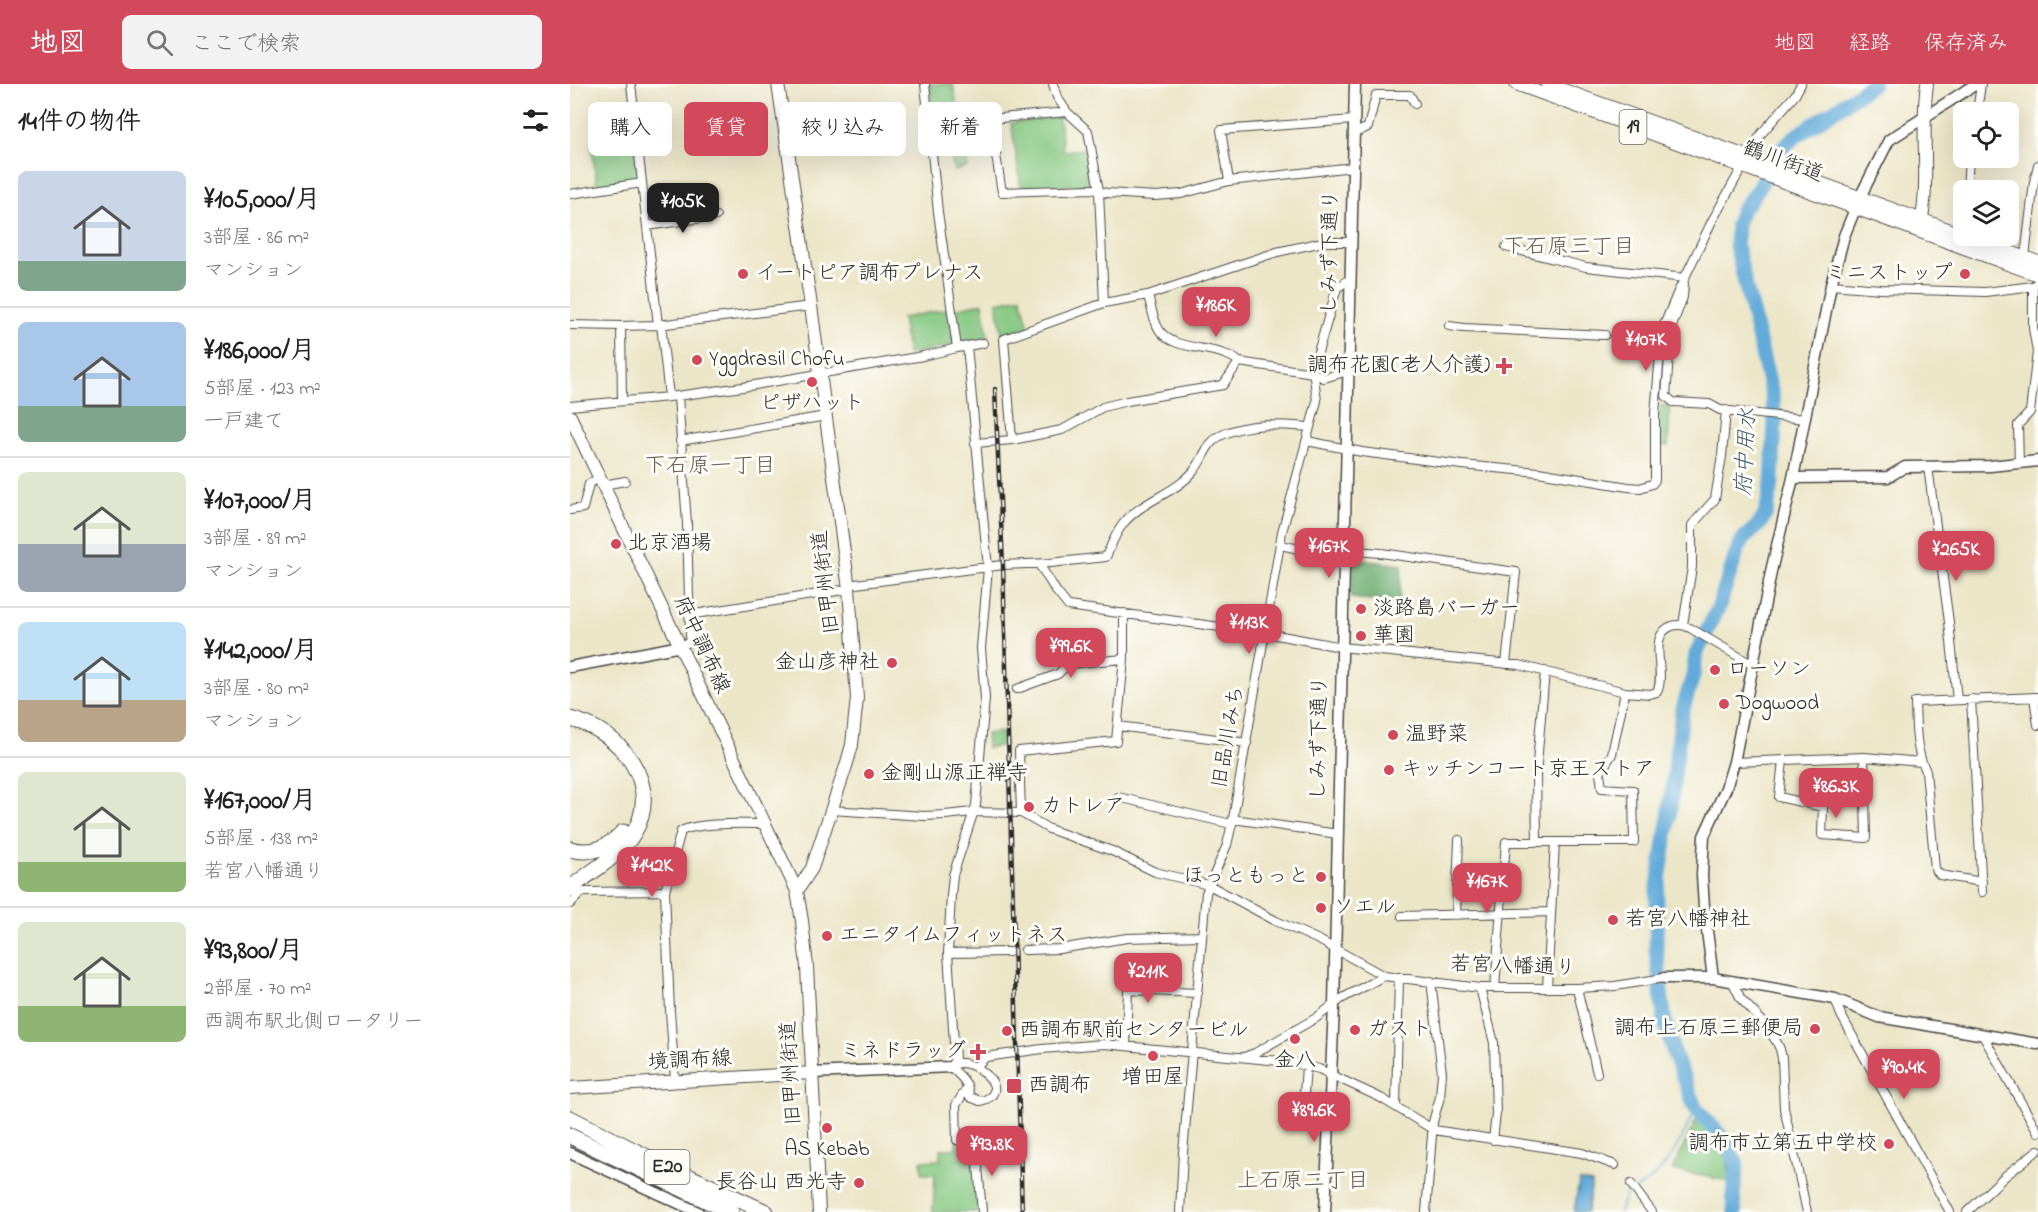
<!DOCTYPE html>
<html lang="ja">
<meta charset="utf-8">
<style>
:root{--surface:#fff;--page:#f2f2f2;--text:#222;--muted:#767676;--line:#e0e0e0;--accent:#d1495b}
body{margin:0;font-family:"Indie Flower","Klee One",sans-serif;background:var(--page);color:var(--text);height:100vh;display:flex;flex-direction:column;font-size:22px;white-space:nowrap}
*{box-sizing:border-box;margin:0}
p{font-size:20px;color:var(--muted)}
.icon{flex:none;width:33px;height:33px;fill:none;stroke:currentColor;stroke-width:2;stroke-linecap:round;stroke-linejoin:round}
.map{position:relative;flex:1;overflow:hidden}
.details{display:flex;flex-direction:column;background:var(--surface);width:570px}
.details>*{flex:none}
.hud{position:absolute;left:18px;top:18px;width:570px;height:54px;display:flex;gap:12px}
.fabs{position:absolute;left:1383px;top:18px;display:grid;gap:12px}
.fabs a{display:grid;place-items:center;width:66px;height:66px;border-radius:9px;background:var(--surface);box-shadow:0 6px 24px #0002;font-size:30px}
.price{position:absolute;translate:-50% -51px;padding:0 14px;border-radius:12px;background:var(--accent);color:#fff;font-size:20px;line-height:39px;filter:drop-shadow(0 2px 3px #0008)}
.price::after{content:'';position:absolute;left:50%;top:36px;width:18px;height:14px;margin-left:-9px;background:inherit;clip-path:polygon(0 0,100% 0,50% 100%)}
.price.active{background:#222;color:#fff}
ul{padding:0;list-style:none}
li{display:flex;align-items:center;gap:18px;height:150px;padding:0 18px}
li+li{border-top:2px solid var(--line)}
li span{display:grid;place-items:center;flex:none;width:168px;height:120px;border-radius:9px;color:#555}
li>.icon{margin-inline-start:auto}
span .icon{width:72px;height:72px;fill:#fffc;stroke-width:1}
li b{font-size:26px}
h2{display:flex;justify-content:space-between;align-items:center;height:72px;padding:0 18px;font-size:26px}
.tag{padding:0 21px;border-radius:9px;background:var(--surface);box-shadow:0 6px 24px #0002;font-size:21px;line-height:54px}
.tag.active{background:var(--accent);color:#fff}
header{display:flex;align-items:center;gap:36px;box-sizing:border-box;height:84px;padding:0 30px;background:var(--accent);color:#fff}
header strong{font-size:28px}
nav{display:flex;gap:33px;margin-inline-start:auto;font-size:21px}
.search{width:420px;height:54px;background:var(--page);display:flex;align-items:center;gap:15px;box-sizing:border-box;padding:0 21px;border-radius:9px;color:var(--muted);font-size:22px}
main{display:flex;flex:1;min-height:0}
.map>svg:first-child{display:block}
.green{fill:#82c67f;stroke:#567855;stroke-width:1.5}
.forest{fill:#69ab6e;stroke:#4a6b4c;stroke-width:1.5}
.water{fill:#62aad9;stroke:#466a82;stroke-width:1.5}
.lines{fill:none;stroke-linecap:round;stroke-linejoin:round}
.stream{stroke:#62aad9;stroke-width:2}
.river{stroke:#62aad9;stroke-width:15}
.minor-casing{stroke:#484743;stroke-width:10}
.tertiary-casing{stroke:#484743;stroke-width:13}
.secondary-casing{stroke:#484743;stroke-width:14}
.primary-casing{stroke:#484743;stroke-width:14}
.motorway-casing{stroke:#484743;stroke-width:17}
.minor{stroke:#fff;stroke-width:8}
.tertiary{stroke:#fff;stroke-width:10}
.secondary{stroke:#fff;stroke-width:12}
.primary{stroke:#fff;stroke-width:12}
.motorway{stroke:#fff;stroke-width:15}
.rail-casing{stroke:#2b2b2b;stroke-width:4.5}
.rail{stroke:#fdfcf7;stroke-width:2;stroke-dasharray:7;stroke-linecap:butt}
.poi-dot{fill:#d1495b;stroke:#fdfcf7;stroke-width:2}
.labels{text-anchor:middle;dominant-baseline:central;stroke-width:6;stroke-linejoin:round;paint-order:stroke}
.shield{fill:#fdfcf7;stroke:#6a6a68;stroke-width:1.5}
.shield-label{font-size:20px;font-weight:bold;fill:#2b2b2b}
.street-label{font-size:21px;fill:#2b2b2b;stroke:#fdfcf7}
.poi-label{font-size:21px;fill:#2b2b2b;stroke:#fdfcf7;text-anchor:start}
.neighbourhood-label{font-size:22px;fill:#6c5c55;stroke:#fdfcf7}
.water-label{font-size:22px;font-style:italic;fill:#415e71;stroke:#fdfcf7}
</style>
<header>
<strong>地図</strong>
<div class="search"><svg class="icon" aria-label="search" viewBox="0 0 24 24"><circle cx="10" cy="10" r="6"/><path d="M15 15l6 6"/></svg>ここで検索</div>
<nav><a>地図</a><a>経路</a><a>保存済み</a></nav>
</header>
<main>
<section class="details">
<h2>14件の物件<svg class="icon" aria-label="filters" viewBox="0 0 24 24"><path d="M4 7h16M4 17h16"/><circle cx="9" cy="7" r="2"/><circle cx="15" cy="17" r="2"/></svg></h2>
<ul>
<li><span style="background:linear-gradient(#c9d6e8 75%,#7fa58c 0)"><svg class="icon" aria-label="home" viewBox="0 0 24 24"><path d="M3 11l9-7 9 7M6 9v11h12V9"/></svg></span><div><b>¥105,000/月</b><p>3部屋 · 86 m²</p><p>マンション</p></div></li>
<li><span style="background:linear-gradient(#a9c7e8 70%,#7fa58c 0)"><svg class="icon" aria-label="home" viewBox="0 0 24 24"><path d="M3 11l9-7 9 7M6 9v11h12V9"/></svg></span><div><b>¥186,000/月</b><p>5部屋 · 123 m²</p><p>一戸建て</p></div></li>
<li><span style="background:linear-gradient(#dfe7d0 60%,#9aa5b1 0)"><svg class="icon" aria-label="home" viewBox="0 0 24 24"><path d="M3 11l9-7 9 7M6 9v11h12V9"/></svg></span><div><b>¥107,000/月</b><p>3部屋 · 89 m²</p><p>マンション</p></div></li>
<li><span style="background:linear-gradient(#bfe0f5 65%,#b9a48a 0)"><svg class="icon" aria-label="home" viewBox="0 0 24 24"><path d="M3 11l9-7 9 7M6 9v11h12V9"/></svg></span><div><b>¥142,000/月</b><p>3部屋 · 80 m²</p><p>マンション</p></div></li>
<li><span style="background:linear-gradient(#dfe7d0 75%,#8fb573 0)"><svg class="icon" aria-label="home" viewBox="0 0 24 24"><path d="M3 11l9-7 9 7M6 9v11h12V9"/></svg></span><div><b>¥167,000/月</b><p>5部屋 · 138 m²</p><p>若宮八幡通り</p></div></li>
<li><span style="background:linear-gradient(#dfe7d0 70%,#8fb573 0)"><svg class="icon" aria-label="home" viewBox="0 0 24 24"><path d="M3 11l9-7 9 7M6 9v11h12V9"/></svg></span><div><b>¥93,800/月</b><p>2部屋 · 70 m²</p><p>西調布駅北側ロータリー</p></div></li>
</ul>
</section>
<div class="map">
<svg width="1468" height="1128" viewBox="0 0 1468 1128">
<rect width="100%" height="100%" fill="#fdfcf7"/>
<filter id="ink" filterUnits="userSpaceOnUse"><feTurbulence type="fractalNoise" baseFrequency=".0167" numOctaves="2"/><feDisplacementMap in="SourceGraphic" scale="12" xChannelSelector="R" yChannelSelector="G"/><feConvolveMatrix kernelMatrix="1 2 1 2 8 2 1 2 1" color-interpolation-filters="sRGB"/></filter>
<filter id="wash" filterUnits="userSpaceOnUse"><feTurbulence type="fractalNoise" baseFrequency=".008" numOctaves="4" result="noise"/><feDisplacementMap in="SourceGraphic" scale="24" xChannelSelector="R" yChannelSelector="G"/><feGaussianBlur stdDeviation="1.35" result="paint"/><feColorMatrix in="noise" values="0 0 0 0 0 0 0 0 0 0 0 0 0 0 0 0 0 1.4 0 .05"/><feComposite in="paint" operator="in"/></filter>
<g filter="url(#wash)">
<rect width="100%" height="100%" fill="#ece6c8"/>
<!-- green -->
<path class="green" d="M 359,0 L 383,0 L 398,83 L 384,87 L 374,31 L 364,32 Z
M 489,33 L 493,67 L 515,65 L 518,101 L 451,103 L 441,39 Z
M 68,52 L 73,95 L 27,101 L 21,58 Z
M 451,213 L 459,244 L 432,250 L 427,218 Z
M 413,219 L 418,254 L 390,259 L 384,225 Z
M 378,225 L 384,261 L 338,270 L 332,234 Z
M 1091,321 L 1100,322 L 1098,362 L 1088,361 Z
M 433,648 L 435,661 L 417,664 L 416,650 Z
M 1127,1035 L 1142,1049 L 1158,1078 L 1159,1097 L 1102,1086 Z
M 387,1056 L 403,1059 L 408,1128 L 363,1128 L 365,1090 L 352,1090 L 351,1077 L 370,1076 L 370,1065 L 385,1065 Z"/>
<!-- forest -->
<path class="forest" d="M 784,475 L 832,481 L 829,519 L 781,514 Z"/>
<!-- water -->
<path class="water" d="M 1009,1097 L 1022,1099 L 1017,1128 L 1004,1128 Z"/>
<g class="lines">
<!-- stream -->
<path class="stream" d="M 1067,1104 C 1094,1092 1117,1049 1125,1023
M 1049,1128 L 1057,1108 L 1062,1106"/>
<!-- river -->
<path class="river" d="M 1089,889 L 1086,865 L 1087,808 L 1099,734 L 1112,628 L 1123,592 L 1126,570 L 1149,522 L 1168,465 L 1174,454 L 1189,441 L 1196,429 L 1202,398 L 1205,336 L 1202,311 L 1166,161 L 1167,140 L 1172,126 L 1188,105 L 1206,70 L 1222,55 L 1303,0
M 1090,901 L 1095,938 L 1103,967 L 1125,1023 L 1155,1057 L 1167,1081 L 1163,1111 L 1165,1128"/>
</g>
</g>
<g filter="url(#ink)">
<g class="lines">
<!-- minor casing -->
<g class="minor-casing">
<path id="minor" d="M 61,0 L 88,241
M 355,0 L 368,128 L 387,264 L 413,259
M 483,0 L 487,13 L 497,28
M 1407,28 L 1411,0
M 783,50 L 798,43 L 806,11 L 840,11 L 845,20
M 659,97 L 651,46 L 784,36
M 1397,106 L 1399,74
M 0,110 L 72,99
M 77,142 L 146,132
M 1388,149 L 1394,134
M 781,158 L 753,158 L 707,168 L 578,211 L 534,219 L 529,107 L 518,47 L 497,28 L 420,35 L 432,108 L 522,105 L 537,109 L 585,112 L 611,110 L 659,97 L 783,83
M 936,163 L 1016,183 L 1115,194
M 1455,173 L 1464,98 L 1468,81
M 1114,200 L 1113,213 L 1101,245 L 1096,312 L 1103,318 L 1139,320 L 1150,326 L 1235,335
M 1261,201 L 1311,205 L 1415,208 L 1463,202 L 1468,198
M 91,240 L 99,313
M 0,241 L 51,242 L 88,241 L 241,222
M 51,242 L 52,317
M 879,242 L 894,244 L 1035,251
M 669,278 L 743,289 L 754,294 L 778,287
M 108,312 L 117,440 L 120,551 L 119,558 L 111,562
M 0,322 L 99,313 L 173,303 L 353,272 L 387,264
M 442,356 L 434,255 L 534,219
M 110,357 L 256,332
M 737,357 L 792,368 L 892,381 L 968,388 L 1058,403 L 1070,404 L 1082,400 L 1085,396 L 1085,330 L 1092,246 L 1107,210 L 1142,137 L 1191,50 L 1225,11 L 1231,0
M 405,359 L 442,356 L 492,346 L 533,323 L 557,317 L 653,301 L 669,278 C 651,261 604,268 590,247 C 583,237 581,222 578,211
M 1449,380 L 1448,341 L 1460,328 L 1467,268 L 1463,244 L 1463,202
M 1358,383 L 1379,538 L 1387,616
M 33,401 L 55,397
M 0,426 L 13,424 L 19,400 L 30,393
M 711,461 L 773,475
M 774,466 L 811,469 L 946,488 L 936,580
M 469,480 L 486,507 L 498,522 L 701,550 L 771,563 L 949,581 L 1055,608 L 1080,610 L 1087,608 C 1097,588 1076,551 1102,542 C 1109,540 1114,541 1120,544 L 1183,581
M 278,501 L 433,481 L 480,479 L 536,473 C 541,462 545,450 553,440 C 571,417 604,410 623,388 C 635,374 635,358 654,350 C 682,338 711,341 740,343
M 119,531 L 279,505
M 1113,541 L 1122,483 L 1122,441 L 1145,415 L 1152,372 L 1156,326
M 447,605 L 488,590 L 498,580 L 554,575
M 1464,613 L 1468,641
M 1401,615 L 1412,808
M 548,642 L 677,659
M 1213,677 L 1209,713 L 1253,723 L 1252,751 L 1296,754 L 1294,673
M 1164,678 L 1294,673 L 1351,678
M 548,713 L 661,740
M 261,726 L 354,732 L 375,731 L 403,728 L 451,729 L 479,745 L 542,767 L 585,788 L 639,801 L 706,837 L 749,856 L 814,892
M 451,729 L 449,667 L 546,657 L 554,575 L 554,529
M 663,735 L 768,750
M 967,758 L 966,691 L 975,587
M 1412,798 L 1370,791 L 1365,785 L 1356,687 C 1345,666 1346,641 1345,618 L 1468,613
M 0,820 L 11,809 L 15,808 L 95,807
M 886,831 L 889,756
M 832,832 L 981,828
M 455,866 L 489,865 L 557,854 L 631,852
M 378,869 L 439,868
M 1162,897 L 1171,915 L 1193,938 L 1206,957 L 1210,965 L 1212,974 L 1214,1024 L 1237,1128
M 910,904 L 924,959 L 926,1030 L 923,1056
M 925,904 L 936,758 L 1064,758 L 1063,706 L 1032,704 L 1030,689 L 1042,670 L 1055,608
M 977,904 L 985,758
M 1007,904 L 1027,989
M 1265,915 L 1271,931 L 1380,1128
M 1412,950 L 1468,1048
M 556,962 L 558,906 L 628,909
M 674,973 L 685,969 L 746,934 L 771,915 L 814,892 L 910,904 L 1007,904 L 1045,902 L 1094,894
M 389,979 C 411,978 443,1010 410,1017 L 400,1013 L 397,1001 L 392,994 L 381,983 Z
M 406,982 L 416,973 L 472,965 L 534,960 L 720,978 L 749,985 L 811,1014 L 864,1046 L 1012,1069 L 1045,1081
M 381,983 L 385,974 L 378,869 L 381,811 L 383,791 L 406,721 L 415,614 L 411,564 L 418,484 L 397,262
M 105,997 L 100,927 L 95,807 L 111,747 C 129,738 174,740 195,740
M 397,1004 L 386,1021 L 387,1056 L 406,1059 L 412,1128
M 826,1022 L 829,893
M 733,1024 L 736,982
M 1061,1100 L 1082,1128
M 610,1128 L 613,1069 L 636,809 L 657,761 L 663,735 L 712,448 L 747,317 L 743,285 L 767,204 L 780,195
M 856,1128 L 863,1038 L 870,1013 L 872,989 L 861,897
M 1397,1128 L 1434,1093 L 1468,1066"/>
</g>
<!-- tertiary casing -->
<g class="tertiary-casing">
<path id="tertiary" d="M 1223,394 L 1318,393 L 1335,383 L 1420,382 L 1468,377
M 0,583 L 111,562
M 1094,894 L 1143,894 L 1265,915 L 1309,933 L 1468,960
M 1143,894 L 1134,823 L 1132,791 L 1134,752 L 1156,704 L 1164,678 L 1202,483 L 1223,394 L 1261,201 L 1274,152 L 1290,113 L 1319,56 L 1406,0
M 241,989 L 381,983
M 0,1069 L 128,1128
M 755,1128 L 764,922 L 785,0"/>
</g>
<!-- secondary casing -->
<g class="secondary-casing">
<path id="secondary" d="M 208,0 L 241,222 L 279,505 L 287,614 L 282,661 L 276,682 L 242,784 L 227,807
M 1350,144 C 1361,97 1350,47 1357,0
M 0,332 L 227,807 L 232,837 L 237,883 L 249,1128
M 0,1004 L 241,989"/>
</g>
<!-- primary casing -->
<g class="primary-casing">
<path id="primary" d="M 946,0 L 1468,191
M 977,0 L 1394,151
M 1395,152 L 1468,178"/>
</g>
<!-- motorway casing -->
<g class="motorway-casing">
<path id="motorway" d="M 0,635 C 50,646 94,701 63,750 C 48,774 20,787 0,805
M 0,765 C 22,771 38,764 53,748
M 0,1034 L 83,1076 L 196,1128
M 0,1052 L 161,1128"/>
</g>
<!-- minor -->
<use href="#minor" class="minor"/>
<!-- tertiary -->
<use href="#tertiary" class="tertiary"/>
<!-- secondary -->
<use href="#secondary" class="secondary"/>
<!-- primary -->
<use href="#primary" class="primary"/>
<!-- motorway -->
<use href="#motorway" class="motorway"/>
<!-- rail casing -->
<g class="rail-casing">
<path id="rail" d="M 425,305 L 433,481 L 452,1128"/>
</g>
<!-- rail -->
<use href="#rail" class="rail"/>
</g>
</g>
<!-- markers -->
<g class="poi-dot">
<circle cx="173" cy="190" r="6"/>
<circle cx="1395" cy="190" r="6"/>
<circle cx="127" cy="276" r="6"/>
<path d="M931 273h6v6h6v6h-6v6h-6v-6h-6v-6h6z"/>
<circle cx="242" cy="298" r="6"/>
<circle cx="46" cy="460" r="6"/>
<circle cx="791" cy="525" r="6"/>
<circle cx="791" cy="552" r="6"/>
<circle cx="322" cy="579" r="6"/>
<circle cx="1145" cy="586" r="6"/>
<circle cx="1154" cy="620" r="6"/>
<circle cx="823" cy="651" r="6"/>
<circle cx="819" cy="686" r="6"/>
<circle cx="299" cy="690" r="6"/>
<circle cx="459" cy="723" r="6"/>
<circle cx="751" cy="793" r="6"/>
<circle cx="751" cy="824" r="6"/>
<circle cx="1043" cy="836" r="6"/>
<circle cx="257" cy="852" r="6"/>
<circle cx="1245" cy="945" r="6"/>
<circle cx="785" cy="946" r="6"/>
<circle cx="437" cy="947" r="6"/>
<circle cx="725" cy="955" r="6"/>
<path d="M405 959h6v6h6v6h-6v6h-6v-6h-6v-6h6z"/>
<circle cx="583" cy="972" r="6"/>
<rect x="436" y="994" width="16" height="16" rx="3"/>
<circle cx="257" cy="1044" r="6"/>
<circle cx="1319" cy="1060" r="6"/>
<circle cx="289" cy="1099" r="6"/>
</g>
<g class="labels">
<!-- shield labels -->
<g class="shield">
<rect x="1049.5" y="26" width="27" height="34" rx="4.5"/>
<rect x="74.5" y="1066" width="45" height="34" rx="4.5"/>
</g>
<g class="shield-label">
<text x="1063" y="43">19</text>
<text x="97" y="1083">E20</text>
</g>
<!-- street labels -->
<g class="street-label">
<text transform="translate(1213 78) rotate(20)">鶴川街道</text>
<text transform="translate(761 168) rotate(-89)">しみず下通り</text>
<text transform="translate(257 498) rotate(-97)">旧甲州街道</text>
<text transform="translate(131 561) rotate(65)">府中調布線</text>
<text transform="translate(659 653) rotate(-80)">旧品川みち</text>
<text transform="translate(750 654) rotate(-89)">しみず下通り</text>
<text transform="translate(943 883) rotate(2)">若宮八幡通り</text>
<text transform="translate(120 977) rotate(-3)">境調布線</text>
<text transform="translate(222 989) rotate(-93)">旧甲州街道</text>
</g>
<!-- poi labels -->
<g class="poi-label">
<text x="185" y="190">イートピア調布プレナス</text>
<text x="1383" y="190" text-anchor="end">ミニストップ</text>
<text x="139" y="276">Yggdrasil Chofu</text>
<text x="920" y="282" text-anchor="end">調布花園(老人介護)</text>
<text x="242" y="320" text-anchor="middle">ピザハット</text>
<text x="58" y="460">北京酒場</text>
<text x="803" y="525">淡路島バーガー</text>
<text x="803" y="552">華園</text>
<text x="310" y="579" text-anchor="end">金山彦神社</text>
<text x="1157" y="586">ローソン</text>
<text x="1166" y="620">Dogwood</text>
<text x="835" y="651">温野菜</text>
<text x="831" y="686">キッチンコート京王ストア</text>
<text x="311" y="690">金剛山源正禅寺</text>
<text x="471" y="723">カトレア</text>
<text x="739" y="793" text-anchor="end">ほっともっと</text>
<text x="763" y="824">ソエル</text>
<text x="1055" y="836">若宮八幡神社</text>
<text x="269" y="852">エニタイムフィットネス</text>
<text x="1233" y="945" text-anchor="end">調布上石原三郵便局</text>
<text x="797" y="946">ガスト</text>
<text x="449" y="947">西調布駅前センタービル</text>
<text x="396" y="968" text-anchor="end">ミネドラッグ</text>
<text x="725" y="977" text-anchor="middle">金八</text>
<text x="583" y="994" text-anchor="middle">増田屋</text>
<text x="458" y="1002">西調布</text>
<text x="1307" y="1060" text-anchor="end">調布市立第五中学校</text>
<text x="257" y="1066" text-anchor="middle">AS Kebab</text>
<text x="277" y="1099" text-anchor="end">長谷山 西光寺</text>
</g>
<!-- neighbourhood labels -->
<g class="neighbourhood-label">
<text x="999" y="164">下石原三丁目</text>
<text x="140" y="383">下石原一丁目</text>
<text x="733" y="1098">上石原二丁目</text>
</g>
<!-- water labels -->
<g class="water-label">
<text transform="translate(1177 368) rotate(-87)">府中用水</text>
</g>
</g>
</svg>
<div class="fabs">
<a><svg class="icon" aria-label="locate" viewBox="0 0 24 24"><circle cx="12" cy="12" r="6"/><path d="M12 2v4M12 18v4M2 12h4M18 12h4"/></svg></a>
<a><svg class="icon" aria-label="layers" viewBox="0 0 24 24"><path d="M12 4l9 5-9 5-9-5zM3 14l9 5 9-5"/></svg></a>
</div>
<b class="price active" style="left:113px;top:150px">¥105K</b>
<b class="price" style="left:646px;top:254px">¥186K</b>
<b class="price" style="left:1076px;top:288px">¥107K</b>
<b class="price" style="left:759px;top:495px">¥167K</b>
<b class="price" style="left:1386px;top:498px">¥265K</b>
<b class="price" style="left:679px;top:571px">¥113K</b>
<b class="price" style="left:501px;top:595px">¥99.6K</b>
<b class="price" style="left:1266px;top:735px">¥86.3K</b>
<b class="price" style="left:82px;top:814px">¥142K</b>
<b class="price" style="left:917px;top:830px">¥167K</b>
<b class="price" style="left:578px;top:920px">¥211K</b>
<b class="price" style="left:1334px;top:1016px">¥90.4K</b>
<b class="price" style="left:744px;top:1059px">¥89.6K</b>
<b class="price" style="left:422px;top:1093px">¥93.8K</b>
<div class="hud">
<a class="tag">購入</a>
<a class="tag active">賃貸</a>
<a class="tag">絞り込み</a>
<a class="tag">新着</a>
</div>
</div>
</main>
